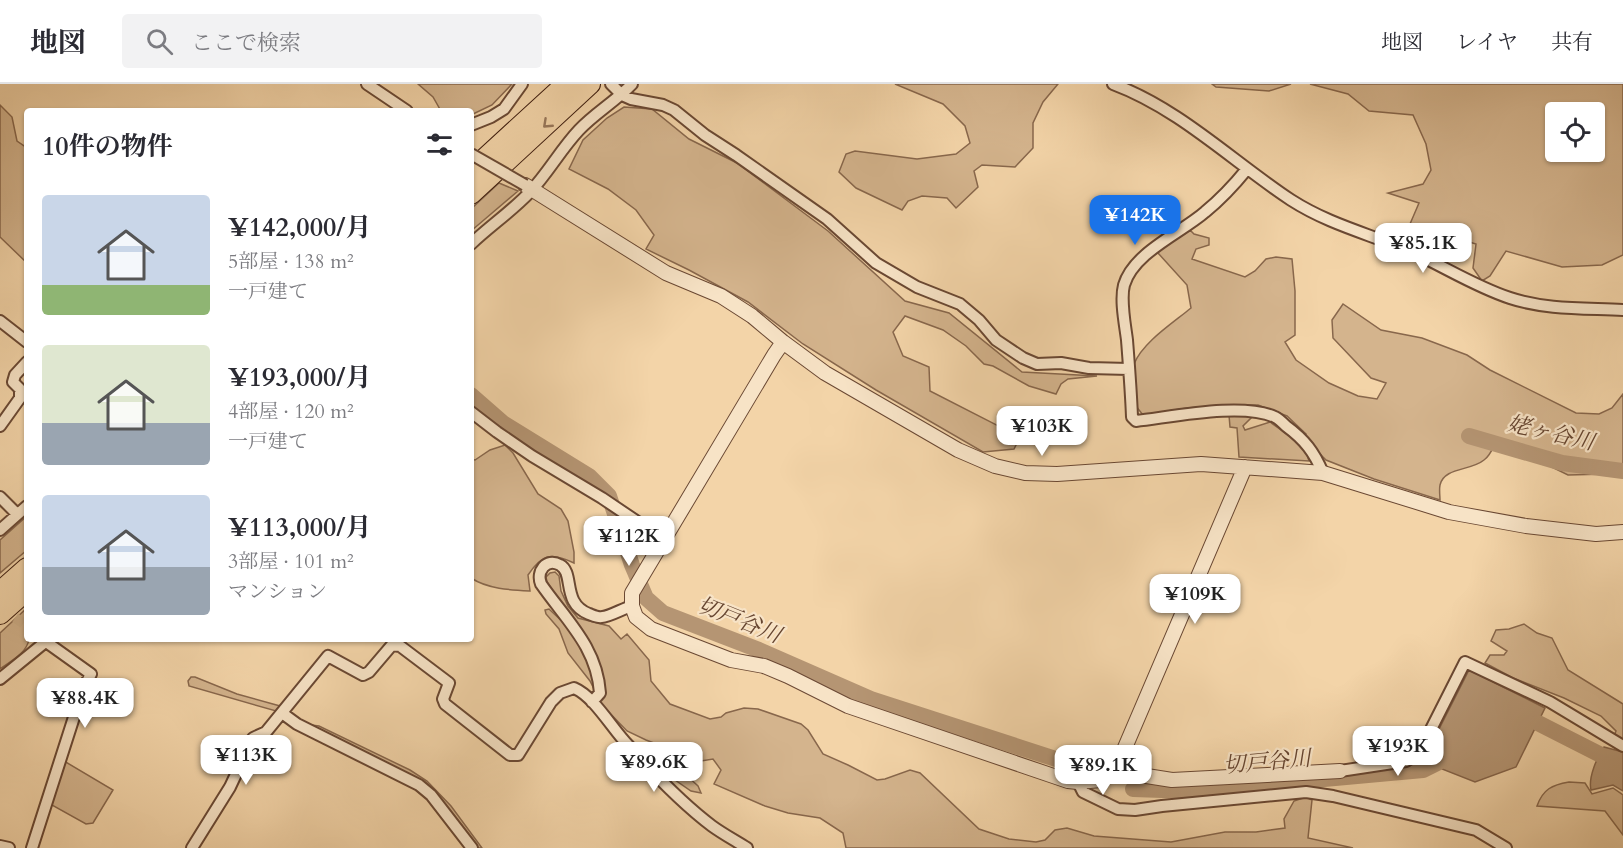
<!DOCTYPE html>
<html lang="ja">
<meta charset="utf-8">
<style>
:root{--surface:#fff;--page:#f2f2f3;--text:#2b2b33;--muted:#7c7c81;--line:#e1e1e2;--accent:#1a73e8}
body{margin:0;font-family:Cardo,"Noto Serif JP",serif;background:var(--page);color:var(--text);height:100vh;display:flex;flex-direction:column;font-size:22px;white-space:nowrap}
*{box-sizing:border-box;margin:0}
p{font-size:20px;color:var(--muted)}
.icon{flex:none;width:33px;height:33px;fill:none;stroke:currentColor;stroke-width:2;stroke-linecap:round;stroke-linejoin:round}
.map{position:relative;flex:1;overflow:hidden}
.panel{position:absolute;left:24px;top:24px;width:450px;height:534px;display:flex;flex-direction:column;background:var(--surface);border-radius:6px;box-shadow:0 2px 4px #0004}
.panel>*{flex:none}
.buttons{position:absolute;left:1545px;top:18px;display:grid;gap:12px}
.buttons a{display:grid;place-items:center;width:60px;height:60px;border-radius:6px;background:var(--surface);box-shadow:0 2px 4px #0004;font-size:30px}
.price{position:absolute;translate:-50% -51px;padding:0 14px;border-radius:12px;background:#fff;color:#222;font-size:20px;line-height:39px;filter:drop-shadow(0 2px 3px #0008)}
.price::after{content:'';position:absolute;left:50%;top:36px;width:18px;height:14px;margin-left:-9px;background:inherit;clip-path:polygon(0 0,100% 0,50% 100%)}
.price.selected{background:var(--accent);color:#fff}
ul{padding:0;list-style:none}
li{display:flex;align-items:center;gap:18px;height:150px;padding:0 18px}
li span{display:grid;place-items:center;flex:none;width:168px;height:120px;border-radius:6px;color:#555}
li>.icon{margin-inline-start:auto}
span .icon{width:72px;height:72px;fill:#fffc;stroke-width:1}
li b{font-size:26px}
h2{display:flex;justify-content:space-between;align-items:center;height:72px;padding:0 18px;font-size:26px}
header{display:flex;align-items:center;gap:36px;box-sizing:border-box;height:84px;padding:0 30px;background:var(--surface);border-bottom:2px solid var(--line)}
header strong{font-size:28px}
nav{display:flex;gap:33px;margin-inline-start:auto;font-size:21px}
.search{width:420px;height:54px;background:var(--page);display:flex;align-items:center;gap:15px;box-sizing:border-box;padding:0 21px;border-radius:6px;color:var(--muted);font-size:22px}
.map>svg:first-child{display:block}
.green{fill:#d4b48d;stroke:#88674c;stroke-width:1.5;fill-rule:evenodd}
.water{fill:#b59573;stroke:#85644a;stroke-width:1.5}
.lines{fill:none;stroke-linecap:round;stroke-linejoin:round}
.river{stroke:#b59573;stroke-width:16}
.minor-tunnel{stroke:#ceaf89;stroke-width:10;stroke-dasharray:10 5;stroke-linecap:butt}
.minor-casing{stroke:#6a4833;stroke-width:14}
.tertiary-casing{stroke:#6a4833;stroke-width:16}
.motorway-casing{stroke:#3c1a0c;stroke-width:22}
.minor{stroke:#f7e3c6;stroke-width:10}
.tertiary{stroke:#f7e3c6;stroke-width:14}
.motorway{stroke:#f3d4a8;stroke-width:20}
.minor-bridge-casing{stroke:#6a4833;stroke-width:14;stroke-linecap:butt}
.minor-bridge{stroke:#f7e3c6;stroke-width:10}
.oneway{stroke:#98775a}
.labels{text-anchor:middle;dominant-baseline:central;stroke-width:4.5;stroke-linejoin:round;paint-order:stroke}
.water-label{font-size:22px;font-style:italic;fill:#664530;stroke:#f7e3c6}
</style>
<header>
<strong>地図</strong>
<div class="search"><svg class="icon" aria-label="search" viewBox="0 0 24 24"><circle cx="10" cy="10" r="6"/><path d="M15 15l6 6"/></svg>ここで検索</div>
<nav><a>地図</a><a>レイヤ</a><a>共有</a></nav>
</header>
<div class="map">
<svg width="1623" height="764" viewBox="0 0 1623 764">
<rect width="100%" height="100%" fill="#f3d4a8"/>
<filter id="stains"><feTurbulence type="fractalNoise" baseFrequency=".00333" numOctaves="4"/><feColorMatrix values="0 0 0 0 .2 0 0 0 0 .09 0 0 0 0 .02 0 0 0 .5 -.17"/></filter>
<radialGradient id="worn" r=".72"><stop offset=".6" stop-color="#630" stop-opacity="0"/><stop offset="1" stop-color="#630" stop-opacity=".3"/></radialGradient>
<!-- green -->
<path class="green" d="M 418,0 L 512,0 L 492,21 L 471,31 L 471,27 L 441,27 L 433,13 Z
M 895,0 L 1058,0 L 1043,18 L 1033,39 L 1033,64 L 1015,83 L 982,81 L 974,87 L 978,103 L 956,124 L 947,114 L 922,112 L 908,117 L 902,126 L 856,104 L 839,88 L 846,70 L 855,67 L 917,75 L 956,70 L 970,59 L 965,42 L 943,20 Z
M 1212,0 L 1291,0 L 1269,7 L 1216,3 Z
M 1310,0 L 1623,0 L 1623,171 L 1602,181 L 1562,183 L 1506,167 L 1490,192 L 1482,197 L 1473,184 L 1476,160 L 1410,140 L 1419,119 L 1388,109 L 1423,100 L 1431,86 L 1426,60 L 1413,31 L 1369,27 L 1348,10 ZM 1556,28 L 1594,28 L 1594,68 L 1556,68 Z
M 0,21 L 12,33 L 17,57 L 27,64 L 27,179 L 0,153 Z
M 624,23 L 652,25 L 689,55 L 737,79 L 828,147 L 905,217 L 949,229 L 1022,288 L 1097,292 L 1068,295 L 1061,300 L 1056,310 L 1029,302 L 993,282 L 984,280 L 966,262 L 943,246 L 905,232 L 893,248 L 903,272 L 929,283 L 930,307 L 1020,353 L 1014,365 L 983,368 L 876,306 L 803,260 L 748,218 L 689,186 L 646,165 L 654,151 L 636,126 L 608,105 L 569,85 L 583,56 L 607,34 Z
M 499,99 L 518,107 L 471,147 L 471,125 Z
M 1190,146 L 1194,150 L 1209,154 L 1209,161 L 1196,165 L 1192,175 L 1245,193 L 1255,187 L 1266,175 L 1276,173 L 1292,175 L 1295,207 L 1295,251 L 1285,258 L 1296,276 L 1329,299 L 1358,312 L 1377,315 L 1386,299 L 1371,294 L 1333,254 L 1332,236 L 1343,220 L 1381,246 L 1422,254 L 1467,271 L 1490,286 L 1576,329 L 1599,330 L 1612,324 L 1623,310 L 1623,392 L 1607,390 L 1568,391 L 1497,356 C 1494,362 1490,372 1484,376 C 1471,387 1444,383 1440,401 C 1439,406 1440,412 1440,416 L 1374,395 L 1326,376 L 1312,362 L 1306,367 L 1309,377 L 1239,373 L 1237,344 L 1230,343 L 1229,331 L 1252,333 L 1243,342 L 1245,346 L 1270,338 L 1298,358 L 1306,350 L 1287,332 L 1258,321 L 1224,321 L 1187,324 L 1143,331 L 1135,321 L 1134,280 C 1143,258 1173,239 1191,224 L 1187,201 L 1158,169 L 1159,166 Z
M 505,361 L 513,369 L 538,410 L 561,425 L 568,437 L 574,468 L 574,479 C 551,468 542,470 528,491 L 530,507 C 510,506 488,505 471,494 L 471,375 L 475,376 L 490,366 Z
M 27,432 L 27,466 L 0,489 L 0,456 Z
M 555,488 L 559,492 L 561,507 L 568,522 L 578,534 L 609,542 L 621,555 L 627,550 L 649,576 L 651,597 L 670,620 L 710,635 L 721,633 L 726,629 L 744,624 L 758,625 L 801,640 L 808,646 L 823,670 L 848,681 L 877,696 L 885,695 L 910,686 L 920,689 L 979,745 L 1009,755 L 1036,758 L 1045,756 L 1055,746 L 1067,744 L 1094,752 L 1171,758 L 1225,748 L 1256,748 L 1285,744 L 1284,735 L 1294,717 L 1306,713 L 1312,716 L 1308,754 L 1353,764 L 846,764 L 843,749 L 820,734 L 788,729 L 765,722 L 714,700 L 721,686 L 713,675 L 701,677 L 646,656 L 627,647 L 602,621 L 590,597 L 568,569 L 559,545 L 546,530 L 545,526 L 549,525 L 565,540 L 575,540 L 547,498 L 546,493 L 550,489 Z
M 27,524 L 27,555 L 29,555 C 27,569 11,577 0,585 L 0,549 Z
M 1524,540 L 1537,549 L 1552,554 L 1568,586 L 1623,620 L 1623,657 L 1614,652 L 1616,647 L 1601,632 L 1564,614 L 1513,594 L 1485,579 L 1490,571 L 1504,571 L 1507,567 L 1491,557 L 1496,546 L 1509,545 Z
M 191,593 L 195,593 L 237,610 L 280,622 L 276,627 L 189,602 L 188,597 Z
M 311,641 L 319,642 L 410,686 L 427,697 L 451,722 L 482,764 L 476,764 L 437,711 L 312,644 Z
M 64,677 L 113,706 L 93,739 L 86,740 L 50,720 Z
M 660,677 L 673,679 L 698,702 L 701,709 L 691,707 L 652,680 Z
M 1569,698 L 1585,699 L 1592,710 L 1613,704 L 1623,711 L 1623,751 L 1605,727 L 1537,722 C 1543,705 1552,701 1569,698 Z"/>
<!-- water -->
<path class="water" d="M 1469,586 L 1545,624 L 1516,683 L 1475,698 L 1442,685 L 1432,659 Z
M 1604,663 L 1623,668 L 1623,707 L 1613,701 L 1591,706 C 1588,694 1597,673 1604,663 Z"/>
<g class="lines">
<!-- river -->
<path class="river" d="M 471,311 L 503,339 L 589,392 L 609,412 L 632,481 L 646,514 L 663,529 L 759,566 L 871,615 L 1062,677 L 1083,686
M 1469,352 L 1562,379 L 1623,387
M 1538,639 L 1599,670
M 1133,705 L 1192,707 L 1423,686 L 1439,678"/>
<!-- minor-tunnel -->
<path class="minor-tunnel" d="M 3,525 L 27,542"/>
<!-- minor casing -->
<g class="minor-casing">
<path id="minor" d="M 367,0 L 407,27
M 611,0 L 622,11 L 631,15 L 663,21 L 674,26 L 705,51 L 736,71 L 827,135 L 876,179 L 917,203 L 960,220 L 979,236 L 996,256 L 1023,274 L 1037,280 L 1061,279 L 1089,284 L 1129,285
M 1113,0 C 1180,25 1232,77 1291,116 C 1330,141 1370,150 1412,168 C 1445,183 1476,203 1510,214 C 1546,226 1586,224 1623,226
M 471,41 L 491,33 L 504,25 L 522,0
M 1247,85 C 1234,101 1221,115 1205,128 C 1181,149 1134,168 1124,201 C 1120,216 1125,240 1127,256 C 1129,282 1131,307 1132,333 L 1136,337 C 1172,333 1242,318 1275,333 C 1279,335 1283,339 1286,342 C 1305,356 1314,368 1323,389
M 471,160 C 490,142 512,127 530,108 C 548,89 561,65 579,46 C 595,29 616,17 632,0
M 0,237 L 27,258
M 471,328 L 497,348 L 532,372 L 602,414 L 651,447 L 665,454
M 0,342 L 20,314 L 20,305 L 13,298 L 15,291 L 27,278
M 0,413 L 17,430
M 0,446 L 27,422
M 0,595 L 49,555
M 592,618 L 600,609 C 597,563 566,536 541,500 C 536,488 546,473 560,481 C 575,489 561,519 589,530 C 592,531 598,534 602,533 C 609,533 624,524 632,522
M 282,629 L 297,640 L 419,701 L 431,711 L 472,764
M 1340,687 L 1406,677 L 1419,669 L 1465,578 L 1550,618 L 1623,662
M 1078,698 L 1083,708 L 1118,725 L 1135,726 L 1162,722 L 1306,708 L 1333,712 L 1476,746 L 1506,764
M 0,762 L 9,764
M 32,764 L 83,605 L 91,590 L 42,555
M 192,764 L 230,703 L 253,654 L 266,648 L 328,572 L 363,591 L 369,588 L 392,561 L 400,562 L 449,599 L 443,615 L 445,620 L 510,671 L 518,671 L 551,618 L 560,609 L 574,604 C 595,613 612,645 628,661 C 652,688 683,720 712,742 C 723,750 736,757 747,764"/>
</g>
<!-- tertiary casing -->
<g class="tertiary-casing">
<path id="tertiary" d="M 525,101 L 666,189 L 721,212 L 752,232 L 783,258 L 825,289 L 958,366 L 995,382 L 1025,389 L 1057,390 L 1201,380 L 1323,389 L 1449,428 L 1526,442 L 1596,450 L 1623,448
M 783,258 L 774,271 L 632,509 L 632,522 L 636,533 L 651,545 L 731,576 L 764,582 L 788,592 L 848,622 L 1068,697 L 1078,698 L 1101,696 L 1115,687 L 1245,383
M 1115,687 L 1172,696 L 1340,687"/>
</g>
<!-- motorway casing -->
<g class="motorway-casing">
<path id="motorway" d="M 471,87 L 566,0
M 471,110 L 590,0
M 0,508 L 27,484
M 0,530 L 27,506"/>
</g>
<!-- minor -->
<use href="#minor" class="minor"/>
<!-- tertiary -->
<use href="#tertiary" class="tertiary"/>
<!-- motorway -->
<use href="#motorway" class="motorway"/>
<!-- minor-bridge casing -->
<g class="minor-bridge-casing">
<path id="minor-bridge" d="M 471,70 L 525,101"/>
</g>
<!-- minor-bridge -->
<use href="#minor-bridge" class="minor-bridge"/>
</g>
<!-- one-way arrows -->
<defs><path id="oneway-chevron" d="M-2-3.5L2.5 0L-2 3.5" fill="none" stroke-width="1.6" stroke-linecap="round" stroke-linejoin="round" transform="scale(1.5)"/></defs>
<use class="oneway" href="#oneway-chevron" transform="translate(547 40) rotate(137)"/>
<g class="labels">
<!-- water labels -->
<g class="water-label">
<text transform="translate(1551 349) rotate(13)">姥ヶ谷川</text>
<text transform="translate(739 536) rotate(22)">切戸谷川</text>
<text transform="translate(1267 678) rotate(-5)">切戸谷川</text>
</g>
</g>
<rect width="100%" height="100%" filter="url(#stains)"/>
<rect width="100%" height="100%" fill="url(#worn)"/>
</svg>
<div class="buttons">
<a><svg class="icon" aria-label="locate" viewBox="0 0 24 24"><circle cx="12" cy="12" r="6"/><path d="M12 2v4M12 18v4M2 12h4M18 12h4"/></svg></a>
</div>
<b class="price selected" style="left:1135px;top:162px">¥142K</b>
<b class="price" style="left:1423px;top:190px">¥85.1K</b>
<b class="price" style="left:1042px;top:373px">¥103K</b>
<b class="price" style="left:629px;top:483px">¥112K</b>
<b class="price" style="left:1195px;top:541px">¥109K</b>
<b class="price" style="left:85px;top:645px">¥88.4K</b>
<b class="price" style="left:1398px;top:693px">¥193K</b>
<b class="price" style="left:246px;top:702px">¥113K</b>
<b class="price" style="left:654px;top:709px">¥89.6K</b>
<b class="price" style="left:1103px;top:712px">¥89.1K</b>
<section class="panel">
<h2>10件の物件<svg class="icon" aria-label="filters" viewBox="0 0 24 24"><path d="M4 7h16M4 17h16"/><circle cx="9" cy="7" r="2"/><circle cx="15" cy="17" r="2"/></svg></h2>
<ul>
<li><span style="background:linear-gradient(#c9d6e8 75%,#8fb573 0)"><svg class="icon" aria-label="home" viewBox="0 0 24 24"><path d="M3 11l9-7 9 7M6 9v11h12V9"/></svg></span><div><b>¥142,000/月</b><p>5部屋 · 138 m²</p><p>一戸建て</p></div></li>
<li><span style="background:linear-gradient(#dfe7d0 65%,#9aa5b1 0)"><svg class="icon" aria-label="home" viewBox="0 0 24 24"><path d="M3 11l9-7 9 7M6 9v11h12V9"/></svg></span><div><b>¥193,000/月</b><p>4部屋 · 120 m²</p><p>一戸建て</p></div></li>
<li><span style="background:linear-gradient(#c9d6e8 60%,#9aa5b1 0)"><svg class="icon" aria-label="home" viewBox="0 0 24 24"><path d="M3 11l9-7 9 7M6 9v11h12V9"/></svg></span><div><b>¥113,000/月</b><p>3部屋 · 101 m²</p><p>マンション</p></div></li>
</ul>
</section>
</div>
